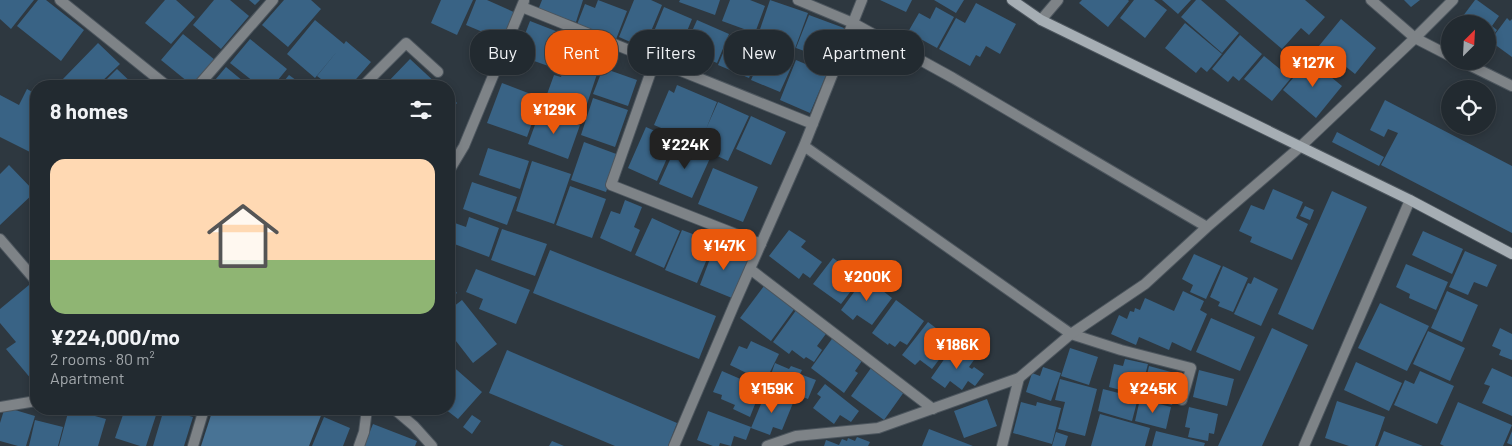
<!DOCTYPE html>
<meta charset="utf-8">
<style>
:root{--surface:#222a30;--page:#2a3238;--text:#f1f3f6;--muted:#a2a7ab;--line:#3f464c;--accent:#ea580c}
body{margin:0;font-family:Barlow,sans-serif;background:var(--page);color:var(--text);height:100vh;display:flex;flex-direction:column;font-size:19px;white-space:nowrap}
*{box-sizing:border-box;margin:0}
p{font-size:16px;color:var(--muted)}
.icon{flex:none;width:28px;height:28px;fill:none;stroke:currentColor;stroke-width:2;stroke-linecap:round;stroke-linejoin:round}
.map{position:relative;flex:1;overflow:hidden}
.details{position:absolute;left:30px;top:80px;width:425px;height:335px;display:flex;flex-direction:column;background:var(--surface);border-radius:20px;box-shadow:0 2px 8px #0003,0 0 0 1px var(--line)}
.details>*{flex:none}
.hud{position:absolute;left:470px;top:30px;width:475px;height:45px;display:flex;gap:10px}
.needle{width:32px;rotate:24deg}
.fabs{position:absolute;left:1441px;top:15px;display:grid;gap:10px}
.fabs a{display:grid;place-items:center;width:55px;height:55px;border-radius:50%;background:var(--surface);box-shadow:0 2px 8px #0003,0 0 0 1px var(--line);font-size:25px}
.price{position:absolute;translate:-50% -42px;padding:0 11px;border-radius:10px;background:var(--accent);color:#fff;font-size:16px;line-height:32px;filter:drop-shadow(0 1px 2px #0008)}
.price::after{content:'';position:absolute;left:50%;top:30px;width:15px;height:11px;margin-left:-8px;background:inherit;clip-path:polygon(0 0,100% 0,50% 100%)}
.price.on{background:#222;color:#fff}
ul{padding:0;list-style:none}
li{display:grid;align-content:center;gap:10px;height:265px;padding:0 20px}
li span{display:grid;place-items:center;height:155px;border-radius:15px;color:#555}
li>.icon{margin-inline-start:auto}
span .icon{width:90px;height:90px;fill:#fffc;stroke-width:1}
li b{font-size:21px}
h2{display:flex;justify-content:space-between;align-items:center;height:60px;padding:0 20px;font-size:21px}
.pill{padding:0 18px;border-radius:20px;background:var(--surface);box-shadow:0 2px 8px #0003,0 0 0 1px var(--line);font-size:18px;line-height:45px}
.pill.on{background:var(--accent);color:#fff}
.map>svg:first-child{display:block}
.forest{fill:#487395}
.building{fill:#396385}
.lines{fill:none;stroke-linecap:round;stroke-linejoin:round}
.lane-casing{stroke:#4c555d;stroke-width:12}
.street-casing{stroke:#4c555d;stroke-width:12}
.secondary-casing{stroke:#4c555d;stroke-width:12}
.lane{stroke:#7e8387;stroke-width:10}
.street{stroke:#7e8387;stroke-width:10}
.secondary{stroke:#a6aeb4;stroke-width:10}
</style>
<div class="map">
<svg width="1512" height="446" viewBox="0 0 1512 446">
<rect width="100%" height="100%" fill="#2e3840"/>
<!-- forest -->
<path class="forest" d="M 213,409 L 291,409 L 322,413 L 309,446 L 201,446 Z"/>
<!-- building -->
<path class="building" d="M 0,0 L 34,0 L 11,29 L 0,19 Z
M 38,0 L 46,0 L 84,30 L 61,61 L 17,26 Z
M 165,0 L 176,0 L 195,17 L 171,44 L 145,23 Z
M 214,0 L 230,0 L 249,16 L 221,49 L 193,25 Z
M 249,0 L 260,0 L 255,5 Z
M 284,0 L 311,0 L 321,9 L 288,47 L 262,25 Z
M 441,0 L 473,0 L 457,35 L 431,23 Z
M 476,0 L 487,0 L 516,13 L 504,41 L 466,25 Z
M 542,0 L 583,0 L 576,22 L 538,10 Z
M 598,0 L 627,11 L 615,42 L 576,27 L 585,4 L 595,8 Z
M 634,0 L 651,0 L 662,5 L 644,48 L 619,37 Z
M 680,0 L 720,0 L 715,15 L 679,2 Z
M 730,0 L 750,0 L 765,6 L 755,33 L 722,21 Z
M 770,0 L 808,13 L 793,54 L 756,41 Z
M 880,0 L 912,0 L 906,12 Z
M 934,0 L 964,0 L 956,13 Z
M 1082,0 L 1128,0 L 1129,1 L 1108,27 L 1079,3 Z
M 1134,0 L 1154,0 L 1167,10 L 1145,38 L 1120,18 Z
M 1162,0 L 1191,0 L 1178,14 Z
M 1196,0 L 1201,0 L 1239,33 L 1222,53 L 1181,17 Z
M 1225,0 L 1305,0 L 1325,17 L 1309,35 L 1301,28 L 1282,49 Z
M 1404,0 L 1420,0 L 1411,7 Z
M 1475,0 L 1477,0 L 1499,16 L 1492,26 L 1497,30 L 1488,42 L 1488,24 L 1457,24 Z
M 976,3 L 1016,24 L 1000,54 L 986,46 L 980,57 L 976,55 L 970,66 L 939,49 L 956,18 L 965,23 Z
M 664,7 L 692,19 L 676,58 L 648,46 Z
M 936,7 L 954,17 L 937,48 L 908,32 L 919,13 L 930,19 Z
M 809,15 L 844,28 L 832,61 L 796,48 Z
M 1507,18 L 1510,21 L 1512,19 L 1512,57 L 1490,41 Z
M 1341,19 L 1376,48 L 1355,74 L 1335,58 L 1330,65 L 1314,52 Z
M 315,20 L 344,44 L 346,41 L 371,62 L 350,86 L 330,86 L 317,76 L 339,49 L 315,78 L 287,54 Z
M 697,20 L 729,34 L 717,63 L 684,49 Z
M 530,21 L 566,35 L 554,68 L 517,55 Z
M 1185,23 L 1222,54 L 1207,72 L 1201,67 L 1196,73 L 1165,48 Z
M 183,34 L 215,60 L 193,86 L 161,60 Z
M 731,34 L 762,48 L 749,78 L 718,65 Z
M 1240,35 L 1262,54 L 1239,81 L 1233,76 L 1228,82 L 1212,69 Z
M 250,39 L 287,69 L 273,86 L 259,86 L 230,63 Z
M 98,43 L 120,64 L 97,86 L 69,86 L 62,80 Z
M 571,45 L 603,56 L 585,110 L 546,97 L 554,75 L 561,77 Z
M 765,48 L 794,61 L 780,92 L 751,80 Z
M 1264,56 L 1291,78 L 1272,101 L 1244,79 Z
M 410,59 L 439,86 L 384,86 Z
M 1309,59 L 1342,86 L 1316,118 L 1283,90 Z
M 796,60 L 827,73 L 810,113 L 780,100 Z
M 226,67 L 249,86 L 210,86 Z
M 603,68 L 637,80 L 628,106 L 593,94 Z
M 117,69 L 135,86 L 100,86 Z
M 289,75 L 304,86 L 280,86 Z
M 502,83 L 541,98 L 527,137 L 487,123 Z
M 677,85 L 717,102 L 706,129 L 718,102 L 749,116 L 728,161 L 698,147 L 699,144 L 654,125 L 669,90 L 674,93 Z
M 27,89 L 36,94 L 36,155 L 0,137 L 0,95 L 19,105 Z
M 449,95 L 457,103 L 449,112 Z
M 593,98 L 628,110 L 615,147 L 581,135 Z
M 1385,100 L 1512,166 L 1512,233 L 1381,165 L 1398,133 L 1388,129 L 1384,137 L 1370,130 Z
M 540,111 L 580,125 L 568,159 L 528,144 Z
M 751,116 L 786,132 L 771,165 L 736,149 Z
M 646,127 L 675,140 L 657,181 L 628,168 Z
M 1337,132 L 1384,157 L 1379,166 L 1332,142 Z
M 584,142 L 619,155 L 606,192 L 571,180 Z
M 678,142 L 711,156 L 692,198 L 659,184 Z
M 488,148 L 529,161 L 520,189 L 479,175 Z
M 532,161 L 571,174 L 554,224 L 516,211 Z
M 9,165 L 35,192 L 0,225 L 0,174 Z
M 713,168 L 758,187 L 743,222 L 698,204 Z
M 472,182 L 517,197 L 507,225 L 463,209 Z
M 570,186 L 606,199 L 592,238 L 556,225 Z
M 1273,189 L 1303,202 L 1296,218 L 1308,224 L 1292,260 L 1250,242 L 1252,237 L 1239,231 L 1251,205 L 1264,210 Z
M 1332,191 L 1367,207 L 1313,330 L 1278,314 Z
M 625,200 L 642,207 L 634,227 L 640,230 L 631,252 L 600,238 L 611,211 L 620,214 Z
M 1305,206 L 1314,210 L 1310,220 L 1300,216 Z
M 469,217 L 499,228 L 489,257 L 449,242 L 449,232 L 452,222 L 466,227 Z
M 652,218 L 680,231 L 664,268 L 635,255 Z
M 502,229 L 547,244 L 535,276 L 491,260 Z
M 682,230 L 714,242 L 697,283 L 665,270 Z
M 789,230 L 806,241 L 801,247 L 822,262 L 810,278 L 803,273 L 799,279 L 769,256 Z
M 1423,231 L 1463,249 L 1452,274 L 1412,255 Z
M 716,243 L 749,257 L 732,298 L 700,285 Z
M 550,250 L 716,316 L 699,359 L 533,293 Z
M 1465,251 L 1497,265 L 1487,287 L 1474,282 L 1468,295 L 1449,287 Z
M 1194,254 L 1221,266 L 1206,299 L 1190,292 L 1193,285 L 1182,279 Z
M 833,258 L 861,278 L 841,304 L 813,284 Z
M 1406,264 L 1448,282 L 1436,310 L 1409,298 L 1410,294 L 1396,287 Z
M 1223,266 L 1248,278 L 1233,312 L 1218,306 L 1220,302 L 1210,297 Z
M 476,269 L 530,290 L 516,324 L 479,309 L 483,299 L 466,292 Z
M 865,277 L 892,298 L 872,325 L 857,315 L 853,320 L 841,310 Z
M 1254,277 L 1278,289 L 1261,326 L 1234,314 L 1248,283 L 1251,284 Z
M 449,282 L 457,293 L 449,299 Z
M 29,285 L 36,294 L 36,376 L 32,380 L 6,349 L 16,342 L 0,323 L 0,309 Z
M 764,286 L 795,308 L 771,341 L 740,318 Z
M 1183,291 L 1204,301 L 1200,310 L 1207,314 L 1191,351 L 1172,342 L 1169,350 L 1139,337 L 1136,345 L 1111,334 L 1119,315 L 1127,319 L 1130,311 L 1134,312 L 1135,308 L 1140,310 L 1145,298 L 1174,311 Z
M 1447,291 L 1478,305 L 1462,342 L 1431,328 Z
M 462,300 L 497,344 L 473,363 L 449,332 L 449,310 Z
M 896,300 L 924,321 L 907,345 L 900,341 L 895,347 L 889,343 L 888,345 L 872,333 Z
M 1380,303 L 1429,326 L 1407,371 L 1358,348 Z
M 797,309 L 828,331 L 817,346 L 822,350 L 814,362 L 806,357 L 804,359 L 792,350 L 789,354 L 773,342 Z
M 1211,318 L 1255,337 L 1240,371 L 1196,352 Z
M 928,322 L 953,341 L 932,369 L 920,360 L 915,365 L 902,355 Z
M 1272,328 L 1308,345 L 1262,446 L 1218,446 Z
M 1500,328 L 1512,334 L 1512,360 L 1499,355 L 1501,350 L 1492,346 Z
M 1428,331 L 1465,348 L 1450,381 L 1413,364 Z
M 834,336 L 864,358 L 855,371 L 858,373 L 844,393 L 811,368 Z
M 751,341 L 779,354 L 765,382 L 730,365 L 739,346 L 747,349 Z
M 952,348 L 961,355 L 966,350 L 976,357 L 969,367 L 972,369 L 974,367 L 984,374 L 975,386 L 968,381 L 962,390 L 950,381 L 945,388 L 931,378 Z
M 1070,348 L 1098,357 L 1089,385 L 1061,376 Z
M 507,350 L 677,423 L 668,446 L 615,446 L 489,393 Z
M 1125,359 L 1148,364 L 1140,395 L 1109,387 L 1114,364 L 1123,366 Z
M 1356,362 L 1402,383 L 1389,411 L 1344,390 Z
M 449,363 L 482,392 L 458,419 L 445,409 L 449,409 Z
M 775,363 L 789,369 L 791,366 L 802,370 L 800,374 L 816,380 L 808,399 L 768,383 Z
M 1149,366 L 1171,372 L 1166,393 L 1175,395 L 1172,405 L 1142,398 Z
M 1043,367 L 1061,373 L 1051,401 L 1026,392 L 1032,373 L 1040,376 Z
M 871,368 L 904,392 L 884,420 L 851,396 Z
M 1492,368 L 1512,377 L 1512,416 L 1482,403 L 1490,386 L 1484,384 Z
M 1199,370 L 1234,379 L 1227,406 L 1193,397 Z
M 722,371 L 752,384 L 750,390 L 759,394 L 750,417 L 733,409 L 735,405 L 721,399 L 722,395 L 713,392 Z
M 1420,371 L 1454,386 L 1437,424 L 1394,405 L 1405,380 L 1414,384 Z
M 1060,379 L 1097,389 L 1085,436 L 1058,429 L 1065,402 L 1055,400 Z
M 825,384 L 859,411 L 851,422 L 840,415 L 834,424 L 813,408 L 821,397 L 817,394 Z
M 1103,389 L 1138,398 L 1132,421 L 1098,411 Z
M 766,392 L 793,403 L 782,430 L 773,427 L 770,435 L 751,428 Z
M 987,399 L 997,426 L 964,438 L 954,411 Z
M 1140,399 L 1171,407 L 1166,429 L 1135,421 Z
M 1337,401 L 1385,417 L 1375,446 L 1349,446 L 1325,438 Z
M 1021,402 L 1036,406 L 1037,402 L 1061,408 L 1052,444 L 1013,433 Z
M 1458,402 L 1512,425 L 1503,446 L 1444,446 L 1440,444 Z
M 5,407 L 35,416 L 26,446 L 18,446 L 0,441 L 0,423 Z
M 1189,407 L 1218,414 L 1214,434 L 1209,433 L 1208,441 L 1188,437 L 1190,428 L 1185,427 Z
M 69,409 L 106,419 L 98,446 L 59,446 Z
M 125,409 L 158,409 L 146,446 L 140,446 L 115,438 Z
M 164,409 L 193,417 L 184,446 L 153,446 Z
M 708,411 L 751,427 L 746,440 L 734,436 L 731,446 L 720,443 L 719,446 L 713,446 L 697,440 Z
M 1100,414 L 1150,428 L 1145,446 L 1091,446 Z
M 472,415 L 481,421 L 472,434 L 463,427 Z
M 324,417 L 350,428 L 343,446 L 312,446 Z
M 35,420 L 63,427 L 58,446 L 29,446 Z
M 373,424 L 417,441 L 415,446 L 364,446 Z
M 929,429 L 973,446 L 922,446 Z
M 1156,431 L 1205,443 L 1204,446 L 1152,446 Z
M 1384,431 L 1423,446 L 1378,446 Z
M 1512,431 L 1512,445 L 1507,443 Z
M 1056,432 L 1068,436 L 1065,446 L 1052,446 Z
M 857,437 L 870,442 L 868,446 L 824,446 L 826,440 L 839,445 L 842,439 L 847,441 L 848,438 L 855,441 Z
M 552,441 L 564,446 L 549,446 Z"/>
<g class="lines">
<!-- lane casing -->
<g class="lane-casing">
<path id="lane" d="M 798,0 L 853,23
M 655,60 L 611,185 L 761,244
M 198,86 L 273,0
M 363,86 L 406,43 L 438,72
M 750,269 L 933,409
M 1071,334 L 1121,350 L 1191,368 L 1182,400
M 193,446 L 204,409
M 1002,446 L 1019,378"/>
</g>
<!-- street casing -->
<g class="street-casing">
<path id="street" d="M 60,0 L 167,86
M 1371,0 L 1415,38 L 1450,56
M 522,7 L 813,124
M 1041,20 L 1058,0
M 853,23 L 953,78 L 1207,227
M 1461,61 L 1512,86
M 804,146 L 1071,334
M 449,171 L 464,146 L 524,1
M 0,239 L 36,281
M 0,407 L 36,401
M 394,409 L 414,426 L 432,446
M 359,446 L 364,432 L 367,409
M 674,446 L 734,305 L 804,146 L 862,0
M 767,446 L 796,436 L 878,428 L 1019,378 L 1071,334 L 1145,284 L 1207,227 L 1300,147 L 1415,38 L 1453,0
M 1304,446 L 1410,200"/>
</g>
<!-- secondary casing -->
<g class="secondary-casing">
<path id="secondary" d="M 1012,0 L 1041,20 L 1410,200 L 1512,254"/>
</g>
<!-- lane -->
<use href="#lane" class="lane"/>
<!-- street -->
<use href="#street" class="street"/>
<!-- secondary -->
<use href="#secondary" class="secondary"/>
</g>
</svg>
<div class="fabs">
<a><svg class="needle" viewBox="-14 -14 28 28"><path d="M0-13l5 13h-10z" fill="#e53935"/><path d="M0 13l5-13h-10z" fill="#a2a7ab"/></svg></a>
<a><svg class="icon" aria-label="locate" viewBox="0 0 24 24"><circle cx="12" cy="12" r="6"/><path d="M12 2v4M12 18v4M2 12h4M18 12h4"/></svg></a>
</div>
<b class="price" style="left:1313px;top:88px">¥127K</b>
<b class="price" style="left:554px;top:135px">¥129K</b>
<b class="price on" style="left:685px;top:170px">¥224K</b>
<b class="price" style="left:724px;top:271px">¥147K</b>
<b class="price" style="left:867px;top:302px">¥200K</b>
<b class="price" style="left:957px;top:370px">¥186K</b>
<b class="price" style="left:772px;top:414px">¥159K</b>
<b class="price" style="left:1153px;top:414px">¥245K</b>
<div class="hud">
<a class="pill">Buy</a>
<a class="pill on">Rent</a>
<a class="pill">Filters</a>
<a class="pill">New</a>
<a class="pill">Apartment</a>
</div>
<section class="details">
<h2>8 homes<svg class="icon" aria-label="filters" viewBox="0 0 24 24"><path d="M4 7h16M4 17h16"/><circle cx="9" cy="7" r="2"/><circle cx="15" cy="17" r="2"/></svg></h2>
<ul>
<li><span style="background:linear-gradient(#ffd9b3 65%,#8fb573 0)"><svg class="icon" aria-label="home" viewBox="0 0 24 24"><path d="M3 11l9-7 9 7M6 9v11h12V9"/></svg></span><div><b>¥224,000/mo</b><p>2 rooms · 80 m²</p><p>Apartment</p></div></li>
</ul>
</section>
</div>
